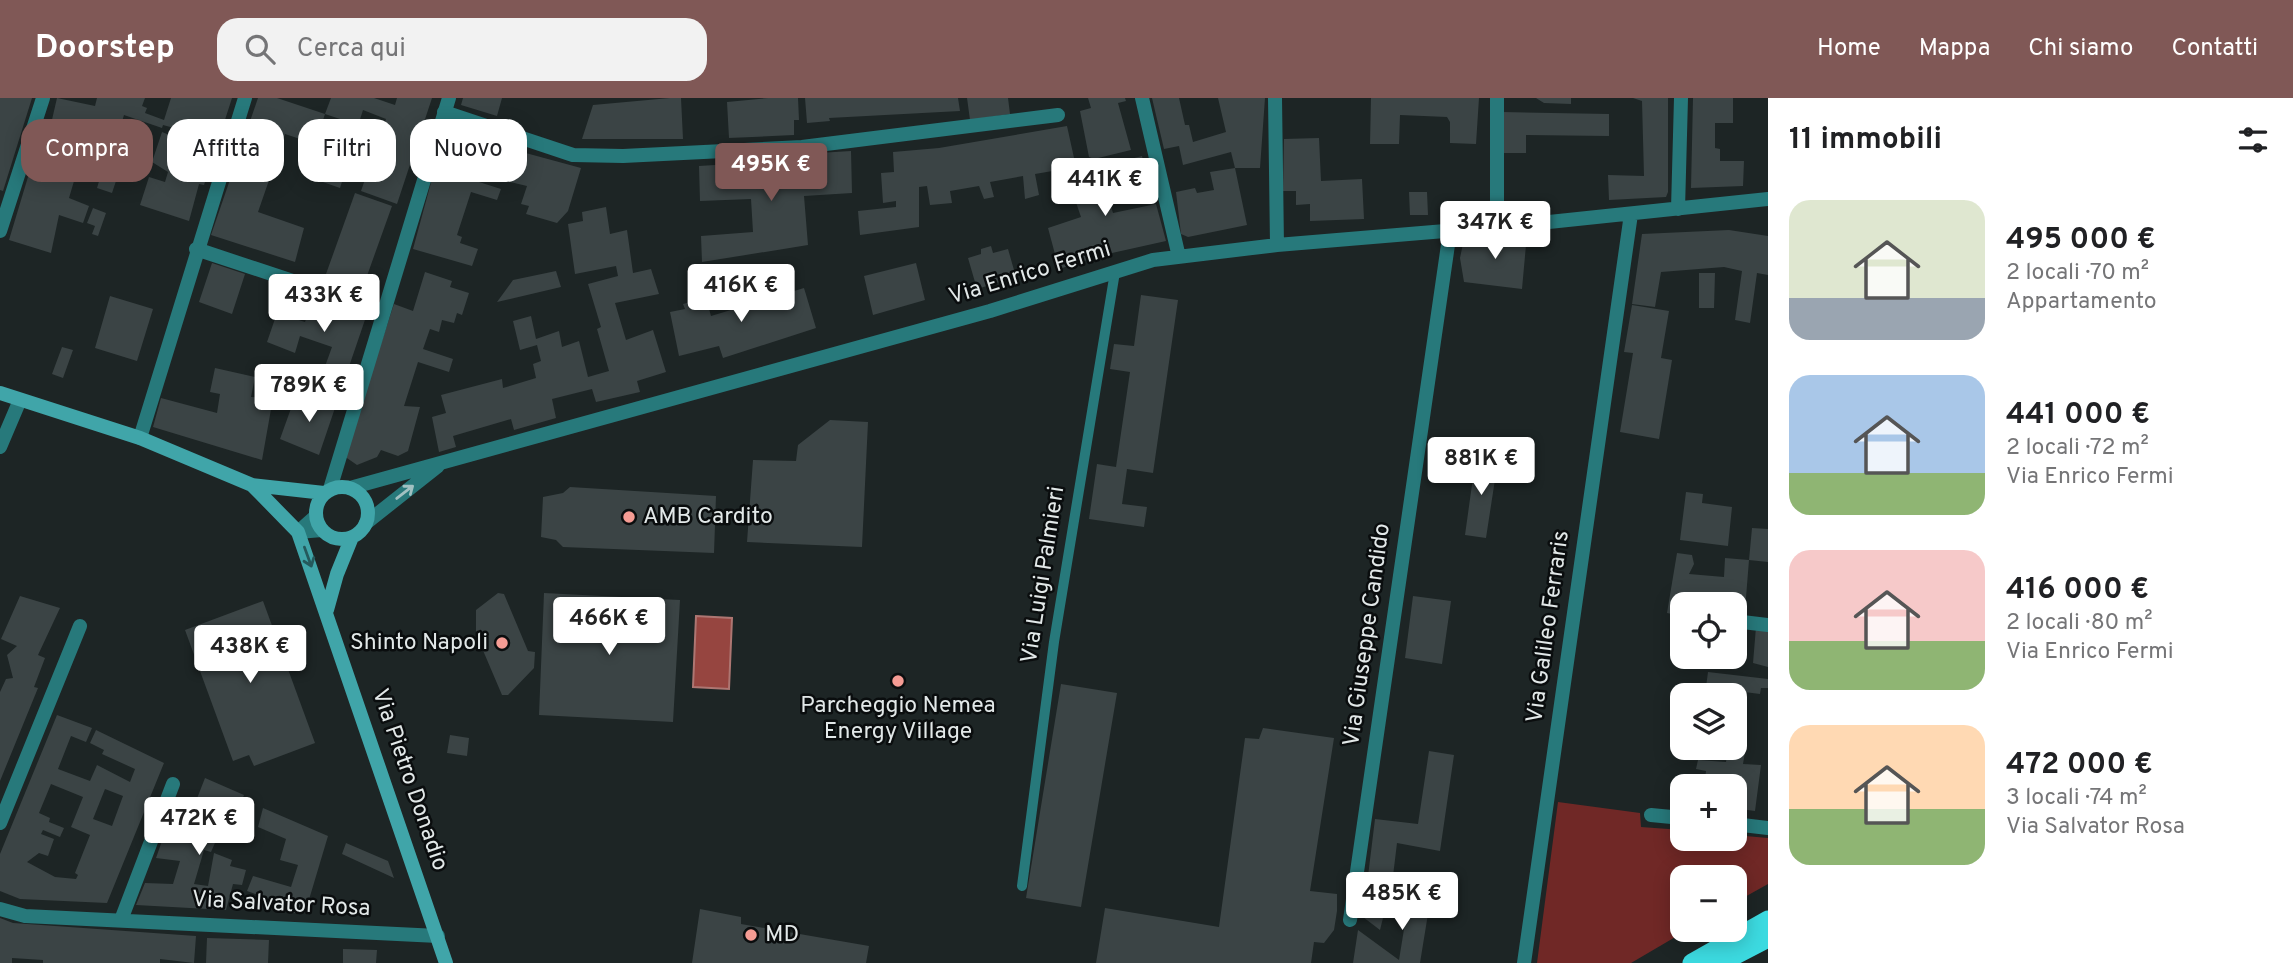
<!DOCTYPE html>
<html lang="it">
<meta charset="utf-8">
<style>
:root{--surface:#fff;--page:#f2f2f2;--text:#202124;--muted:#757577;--accent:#805856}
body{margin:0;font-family:Overpass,sans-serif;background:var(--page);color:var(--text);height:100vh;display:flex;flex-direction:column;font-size:26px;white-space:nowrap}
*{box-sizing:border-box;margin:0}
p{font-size:23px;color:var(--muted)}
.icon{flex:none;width:38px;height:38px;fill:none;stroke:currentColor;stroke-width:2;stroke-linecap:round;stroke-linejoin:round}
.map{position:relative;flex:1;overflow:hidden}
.details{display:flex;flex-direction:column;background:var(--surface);width:525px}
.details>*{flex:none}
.guide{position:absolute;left:21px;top:21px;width:665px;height:63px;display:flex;gap:14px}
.tools{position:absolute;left:1670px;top:494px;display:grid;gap:14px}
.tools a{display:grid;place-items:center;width:77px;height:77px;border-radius:14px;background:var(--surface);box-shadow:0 4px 18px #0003;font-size:35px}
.price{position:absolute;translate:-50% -60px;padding:0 16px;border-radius:7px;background:#fff;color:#222;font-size:23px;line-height:46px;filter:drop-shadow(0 2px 4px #0008)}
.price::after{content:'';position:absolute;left:50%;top:42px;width:21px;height:16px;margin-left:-10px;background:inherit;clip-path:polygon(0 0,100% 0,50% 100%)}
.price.selected{background:var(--accent);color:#fff}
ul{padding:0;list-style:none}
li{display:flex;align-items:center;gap:21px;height:175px;padding:0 21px}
li span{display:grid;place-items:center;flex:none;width:196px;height:140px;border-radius:21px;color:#555}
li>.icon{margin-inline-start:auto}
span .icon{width:84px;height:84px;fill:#fffc;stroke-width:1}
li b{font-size:30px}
h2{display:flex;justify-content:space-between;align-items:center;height:84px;padding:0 21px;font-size:30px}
.pill{padding:0 24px;border-radius:21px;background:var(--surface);box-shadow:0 4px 18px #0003;font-size:24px;line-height:63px}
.pill.selected{background:var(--accent);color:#fff}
header{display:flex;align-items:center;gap:42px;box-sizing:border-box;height:98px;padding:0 35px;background:var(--accent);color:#fff}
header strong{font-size:33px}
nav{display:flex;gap:38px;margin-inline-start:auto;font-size:24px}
.search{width:490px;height:63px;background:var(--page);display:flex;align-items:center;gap:18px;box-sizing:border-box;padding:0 24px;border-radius:21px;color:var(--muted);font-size:26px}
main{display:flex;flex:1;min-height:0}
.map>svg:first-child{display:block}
.green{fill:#702826}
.water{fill:#964540;stroke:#ad7672;stroke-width:2}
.building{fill:#3b4445;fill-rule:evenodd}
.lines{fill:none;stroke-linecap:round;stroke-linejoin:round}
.service{stroke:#27797b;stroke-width:10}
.minor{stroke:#27797b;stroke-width:14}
.secondary{stroke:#40a5a9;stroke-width:14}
.trunk{stroke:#3cdae0;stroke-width:19}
.oneway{stroke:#a1c1c2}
.oneway2{stroke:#25595c}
.poi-dot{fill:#f59c94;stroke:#0a0d0e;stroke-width:2.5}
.labels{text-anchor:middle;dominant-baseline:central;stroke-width:5;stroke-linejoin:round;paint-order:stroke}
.street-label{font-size:23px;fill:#e2e8e8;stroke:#0a0d0e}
.poi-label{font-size:23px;fill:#e2e8e8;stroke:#0a0d0e;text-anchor:start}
</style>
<header>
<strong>Doorstep</strong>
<div class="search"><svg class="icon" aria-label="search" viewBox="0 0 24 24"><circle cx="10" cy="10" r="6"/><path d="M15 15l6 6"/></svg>Cerca qui</div>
<nav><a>Home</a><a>Mappa</a><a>Chi siamo</a><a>Contatti</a></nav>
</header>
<main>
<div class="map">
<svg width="1768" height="865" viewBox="0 0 1768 865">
<rect width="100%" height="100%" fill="#1d2525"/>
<!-- green -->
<path class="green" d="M 1558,704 L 1640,715 L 1641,729 L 1682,732 L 1682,740 L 1734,740 L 1734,737 L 1768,740 L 1768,786 L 1734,805 L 1734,779 L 1682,779 L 1682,831 L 1689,831 L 1631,865 L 1537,865 Z"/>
<!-- water -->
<path class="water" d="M 696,518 L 732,520 L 729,591 L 693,589 Z"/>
<!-- building -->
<path class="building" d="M 0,0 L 32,0 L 3,93 L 0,92 Z
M 57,0 L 95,8 L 97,0 L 145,0 L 142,8 L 147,10 L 145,15 L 164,22 L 171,0 L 232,0 L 204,87 L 199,86 L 189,123 L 140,107 L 149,79 L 165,84 L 168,74 L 152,64 L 162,34 L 172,38 L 174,30 L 163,27 L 162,30 L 124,17 L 111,60 L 94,55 L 84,58 L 83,63 L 119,74 L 112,95 L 97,90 L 100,80 L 77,73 L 69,100 L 89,108 L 83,125 L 59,117 L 51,155 L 9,142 L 37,49 L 45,52 Z
M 258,0 L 277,0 L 325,16 L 315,46 L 285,36 L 258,114 L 304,130 L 295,164 L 211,137 Z
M 331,0 L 374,0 L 395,7 L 397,0 L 432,0 L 397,106 L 361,93 L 386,21 L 363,12 L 356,34 L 337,28 L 340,21 L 325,16 Z
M 463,0 L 502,0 L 497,18 L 461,7 Z
M 670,0 L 681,0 L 683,41 L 582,41 L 593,7 Z
M 768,0 L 798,0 L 799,22 L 794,22 L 794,37 L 729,40 L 727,4 Z
M 805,0 L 958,0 L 960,13 L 829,20 L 830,23 L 807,25 Z
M 967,0 L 1008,0 L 1010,16 L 970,22 Z
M 1088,0 L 1125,0 L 1126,3 L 1118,5 L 1131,52 L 1094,61 L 1089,59 L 1080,13 L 1091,10 Z
M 1152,0 L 1179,0 L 1185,27 L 1189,27 L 1193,44 L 1226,34 L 1218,0 L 1265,0 L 1260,70 L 1235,70 L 1247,127 L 1188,139 L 1181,136 L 1176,94 L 1195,90 L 1197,95 L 1214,92 L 1210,74 L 1235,70 L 1231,54 L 1183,67 L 1179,48 L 1164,51 Z
M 1371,0 L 1479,0 L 1476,46 L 1450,45 L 1450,24 L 1447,19 L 1400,17 L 1399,46 L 1370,46 Z
M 1536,0 L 1571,0 L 1571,6 L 1544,5 Z
M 1633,0 L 1668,0 L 1668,94 L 1666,99 L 1609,102 L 1608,77 L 1644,78 L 1642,3 Z
M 1693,0 L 1733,0 L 1733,25 L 1715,25 L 1715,50 L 1720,51 L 1720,63 L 1744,63 L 1743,88 L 1691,90 Z
M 1502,14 L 1609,16 L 1609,38 L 1526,37 L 1526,55 L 1501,55 Z
M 1067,28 L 1076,69 L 1035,76 L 1039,97 L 1025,101 L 1023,78 L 990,84 L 994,99 L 984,101 L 979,88 L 950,93 L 952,105 L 930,107 L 927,88 L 919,89 L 919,129 L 860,137 L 858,113 L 896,109 L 896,103 L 883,105 L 881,75 L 894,74 L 893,54 L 939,50 Z
M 451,29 L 512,48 L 511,51 L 581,70 L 568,113 L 557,125 L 526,116 L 529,108 L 521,106 L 527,88 L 441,68 L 439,63 Z
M 336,34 L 356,40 L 340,90 L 320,83 Z
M 131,36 L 144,41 L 136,67 L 123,62 Z
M 1319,40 L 1321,83 L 1362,81 L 1364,121 L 1310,123 L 1310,106 L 1296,107 L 1296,93 L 1283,93 L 1284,41 Z
M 851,53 L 852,95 L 804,98 L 808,147 L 702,164 L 701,138 L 753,134 L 751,101 L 700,103 L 699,68 L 762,64 L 762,88 L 804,86 L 802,56 Z
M 1142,58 L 1147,78 L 1105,90 L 1113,115 L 1156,106 L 1166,143 L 1103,157 L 1059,171 L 1048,130 L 1081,119 L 1070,87 L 1081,84 L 1078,75 Z
M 435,70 L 501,91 L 497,102 L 471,94 L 457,137 L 462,139 L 460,145 L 478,151 L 472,168 L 413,151 Z
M 1409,94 L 1427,94 L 1428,117 L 1410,117 Z
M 355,95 L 392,108 L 363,189 L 326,176 Z
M 606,109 L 610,136 L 627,132 L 633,175 L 651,171 L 659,196 L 615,205 L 626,242 L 653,232 L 666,274 L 637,283 L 640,294 L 596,304 L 592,291 L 552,301 L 556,320 L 514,332 L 511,321 L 453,338 L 456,349 L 439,354 L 432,319 L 446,315 L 441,297 L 502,281 L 503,290 L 536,280 L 533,266 L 541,263 L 537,247 L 520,252 L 513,223 L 531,218 L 536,241 L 559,233 L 562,249 L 579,243 L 588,279 L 609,273 L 597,231 L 601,229 L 588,186 L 618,178 L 616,168 L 575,176 L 568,126 L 583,123 L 582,114 Z
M 93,110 L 106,115 L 98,138 L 92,136 L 95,128 L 87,125 Z
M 1729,132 L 1768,138 L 1768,177 L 1757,175 L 1750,225 L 1735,222 L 1742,173 L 1724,169 L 1661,174 L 1655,209 L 1632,206 L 1642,136 Z
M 1527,136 L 1522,191 L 1464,184 L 1460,160 L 1464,141 Z
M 991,148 L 993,155 L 1008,151 L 1016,179 L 977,191 L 968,160 L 981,156 L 981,151 Z
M 212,165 L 245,176 L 232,216 L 199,204 Z
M 916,165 L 925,202 L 873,217 L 864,178 Z
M 556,173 L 561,189 L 497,204 L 513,182 Z
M 425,174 L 452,183 L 450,189 L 469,195 L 462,217 L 457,215 L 454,225 L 442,222 L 439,234 L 430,231 L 423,251 L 453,261 L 449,274 L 418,264 L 404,308 L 420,309 L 408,353 L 398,358 L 381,352 L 377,359 L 357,367 L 344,358 L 394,206 L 413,213 Z
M 1699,175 L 1715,175 L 1714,210 L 1699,210 Z
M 804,190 L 816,230 L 723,260 L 719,248 L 679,258 L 670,214 L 685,211 L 683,206 L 706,200 L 711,218 Z
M 315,195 L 368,213 L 341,292 L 319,285 L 332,249 L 300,238 L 295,255 L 267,244 L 277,215 L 305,224 Z
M 1141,197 L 1178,202 L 1153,375 L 1127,371 L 1122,406 L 1147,409 L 1144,429 L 1089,421 L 1097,366 L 1116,369 L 1130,274 L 1110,271 L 1114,246 L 1134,248 Z
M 110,198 L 153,211 L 137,263 L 95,250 Z
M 1632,207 L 1669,213 L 1661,260 L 1672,262 L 1659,341 L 1620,334 L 1633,255 L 1624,254 Z
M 62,249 L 73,252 L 63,280 L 52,276 Z
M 215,270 L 255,279 L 251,299 L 273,300 L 262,362 L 153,329 L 161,300 L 217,315 L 220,296 L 210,294 Z
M 294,302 L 334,303 L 336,307 L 319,357 L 280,341 Z
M 830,322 L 868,324 L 862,449 L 747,444 L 753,362 L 796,363 L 798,347 Z
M 1476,358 L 1498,362 L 1486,440 L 1465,437 Z
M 570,389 L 716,398 L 714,455 L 563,449 L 556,442 L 541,439 L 543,399 L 563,395 Z
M 1686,394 L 1703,396 L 1702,405 L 1732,409 L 1728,448 L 1680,442 Z
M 1752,430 L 1768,431 L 1768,464 L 1749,462 L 1745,512 L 1734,511 L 1734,506 L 1682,506 L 1682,518 L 1667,515 L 1677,455 L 1692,457 L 1694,466 L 1689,476 L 1724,479 L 1725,460 L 1749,462 Z
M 498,495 L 504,496 L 528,553 L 535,554 L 534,570 L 508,597 L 502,597 L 476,536 L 476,512 Z
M 544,495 L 680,502 L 673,624 L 539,617 Z
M 20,498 L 60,510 L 38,557 L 45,560 L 34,589 L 38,590 L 0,683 L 0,594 L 6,581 L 13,580 L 7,557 L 17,548 L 1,541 Z
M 1413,498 L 1451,503 L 1442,566 L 1405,560 Z
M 263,503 L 315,645 L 254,668 L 249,657 L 233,663 L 185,532 Z
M 1756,529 L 1768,530 L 1768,569 L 1753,565 Z
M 1708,574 L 1768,581 L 1768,590 L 1761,590 L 1760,596 L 1706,589 Z
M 1061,586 L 1117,595 L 1081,809 L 1026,800 Z
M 57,617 L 92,630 L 86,644 L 71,638 L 58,671 L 90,683 L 97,667 L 130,684 L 135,671 L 102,656 L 104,652 L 90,645 L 96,632 L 164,665 L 107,805 L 20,801 L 0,793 L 0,756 ZM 51,686 L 83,699 L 71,729 L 90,737 L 75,775 L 78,777 L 76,781 L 55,779 L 27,764 L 39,755 L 48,758 L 54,741 L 41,736 L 43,732 L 60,739 L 64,730 L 49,724 L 50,720 L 39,715 ZM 105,691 L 123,698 L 112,728 L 93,721 Z
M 1263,630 L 1334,640 L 1310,793 L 1337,796 L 1337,813 L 1334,832 L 1324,845 L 1314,844 L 1311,865 L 1096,865 L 1105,810 L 1219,829 L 1245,640 L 1259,641 Z
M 450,637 L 469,640 L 467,658 L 447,655 Z
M 1734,647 L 1746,648 L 1743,666 L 1761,667 L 1755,713 L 1740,711 L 1740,706 L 1734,706 L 1734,688 L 1704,688 L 1706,673 L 1696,671 L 1698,662 L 1726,664 L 1728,649 Z
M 1429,653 L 1454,657 L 1440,753 L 1397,745 L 1393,778 L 1388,777 L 1384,804 L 1387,804 L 1380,832 L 1363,819 L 1375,721 L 1418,726 Z
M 205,680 L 244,697 L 239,710 L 231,708 L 211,754 L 204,752 L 194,786 L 208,788 L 214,755 L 232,762 L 230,768 L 246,772 L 242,787 L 233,786 L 226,812 L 136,807 L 145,785 L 173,786 L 180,763 L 156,760 L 163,740 L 180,744 Z
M 263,710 L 328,738 L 305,815 L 290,815 L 285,807 L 247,793 L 253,778 L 291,789 L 298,767 L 280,762 L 286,741 L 258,729 Z
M 346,745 L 388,763 L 394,780 L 342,756 Z
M 1412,782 L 1433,785 L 1420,865 L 1353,865 L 1358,832 L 1399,862 Z
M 700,811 L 741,819 L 741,826 L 869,848 L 866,865 L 692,865 Z
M 0,820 L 13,825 L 196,838 L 194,865 L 160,861 L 160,865 L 43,865 L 43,862 L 12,860 L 12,865 L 0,865 Z
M 207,840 L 269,842 L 268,865 L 206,865 Z
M 343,851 L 377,852 L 376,865 L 343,865 Z"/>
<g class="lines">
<!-- service -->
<path class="service" d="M 1022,788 L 1054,544 L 1115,174"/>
<!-- minor -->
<path class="minor" d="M 1142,0 L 1179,159
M 1275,0 L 1277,147
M 1497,0 L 1497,129
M 444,14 L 573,57 L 623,58 L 802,49 L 1058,17
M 1678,111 L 1681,0
M 0,133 L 43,0
M 196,151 L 383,213
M 140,340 L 245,0
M 0,349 L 20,302
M 350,390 L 990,213 L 1153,162 L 1277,147 L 1530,126 L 1768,101
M 330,391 L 449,0
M 366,425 L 438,368
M 298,434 L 316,418
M 298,434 L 322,432
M 1681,518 L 1682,518
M 1734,523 L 1768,527
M 1651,717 L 1682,720
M 0,725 L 80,528
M 1734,726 L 1768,730
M 0,811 L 25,818 L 438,838
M 121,822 L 173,686
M 1350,822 L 1450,133
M 1524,865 L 1631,116"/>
<!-- secondary -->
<path class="secondary" d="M 0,295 L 140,340 L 252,387 L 298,434 L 446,865
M 252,387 L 324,395
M316 415a26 26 0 1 1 52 0a26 26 0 1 1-52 0Z
M 327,512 L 337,476 L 352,439"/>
<!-- trunk -->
<path class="trunk" d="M 1692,865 L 1768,822
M 1720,865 L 1768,840"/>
</g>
<!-- one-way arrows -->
<defs><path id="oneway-shaft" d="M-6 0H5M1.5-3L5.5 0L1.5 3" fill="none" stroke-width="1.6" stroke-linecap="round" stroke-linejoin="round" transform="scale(1.75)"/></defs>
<use class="oneway" href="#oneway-shaft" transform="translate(405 394) rotate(-38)"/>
<use class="oneway2" href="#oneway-shaft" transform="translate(308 459) rotate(70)"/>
<!-- markers -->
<g class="poi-dot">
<circle cx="629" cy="419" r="7"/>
<circle cx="502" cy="545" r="7"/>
<circle cx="898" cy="583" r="7"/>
<circle cx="751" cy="837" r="7"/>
</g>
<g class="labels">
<!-- street labels -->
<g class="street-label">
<text transform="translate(1030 176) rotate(-17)">Via Enrico Fermi</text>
<text transform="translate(1044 477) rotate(-81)">Via Luigi Palmieri</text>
<text transform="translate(1549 529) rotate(-82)">Via Galileo Ferraris</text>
<text transform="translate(1368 537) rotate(-82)">Via Giuseppe Candido</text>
<text transform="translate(409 682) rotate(71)">Via Pietro Donadio</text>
<text transform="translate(281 807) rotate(3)">Via Salvator Rosa</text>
</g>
<!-- poi labels -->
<g class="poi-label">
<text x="643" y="419">AMB Cardito</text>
<text x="488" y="545" text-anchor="end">Shinto Napoli</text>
<text x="898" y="608" text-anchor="middle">Parcheggio Nemea<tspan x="898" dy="26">Energy Village</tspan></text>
<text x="765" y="837">MD</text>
</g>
</g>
</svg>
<div class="tools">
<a><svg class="icon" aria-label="locate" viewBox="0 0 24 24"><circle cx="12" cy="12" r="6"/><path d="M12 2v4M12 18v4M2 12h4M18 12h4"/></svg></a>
<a><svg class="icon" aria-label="layers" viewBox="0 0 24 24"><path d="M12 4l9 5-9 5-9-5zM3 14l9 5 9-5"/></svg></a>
<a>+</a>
<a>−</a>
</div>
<b class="price selected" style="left:771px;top:105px">495K €</b>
<b class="price" style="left:1105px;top:120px">441K €</b>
<b class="price" style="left:1495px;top:163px">347K €</b>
<b class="price" style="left:741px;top:226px">416K €</b>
<b class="price" style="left:324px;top:236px">433K €</b>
<b class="price" style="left:309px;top:326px">789K €</b>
<b class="price" style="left:1481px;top:399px">881K €</b>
<b class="price" style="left:609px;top:559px">466K €</b>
<b class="price" style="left:250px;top:587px">438K €</b>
<b class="price" style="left:199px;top:759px">472K €</b>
<b class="price" style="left:1402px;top:834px">485K €</b>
<div class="guide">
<a class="pill selected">Compra</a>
<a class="pill">Affitta</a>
<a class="pill">Filtri</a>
<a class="pill">Nuovo</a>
</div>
</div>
<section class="details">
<h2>11 immobili<svg class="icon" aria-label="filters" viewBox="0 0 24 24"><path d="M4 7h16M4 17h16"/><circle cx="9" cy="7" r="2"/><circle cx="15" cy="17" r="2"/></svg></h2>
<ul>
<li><span style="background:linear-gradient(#dfe7d0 70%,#9aa5b1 0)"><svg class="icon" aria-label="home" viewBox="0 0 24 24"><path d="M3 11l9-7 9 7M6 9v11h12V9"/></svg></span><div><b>495 000 €</b><p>2 locali · 70 m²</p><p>Appartamento</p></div></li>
<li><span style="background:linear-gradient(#a9c7e8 70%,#8fb573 0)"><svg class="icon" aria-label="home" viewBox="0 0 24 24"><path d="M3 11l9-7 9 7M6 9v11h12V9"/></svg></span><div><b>441 000 €</b><p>2 locali · 72 m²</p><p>Via Enrico Fermi</p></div></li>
<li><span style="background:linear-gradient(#f6c9c9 65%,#8fb573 0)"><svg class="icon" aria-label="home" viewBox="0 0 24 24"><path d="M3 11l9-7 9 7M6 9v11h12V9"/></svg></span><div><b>416 000 €</b><p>2 locali · 80 m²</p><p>Via Enrico Fermi</p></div></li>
<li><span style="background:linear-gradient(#ffd9b3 60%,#8fb573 0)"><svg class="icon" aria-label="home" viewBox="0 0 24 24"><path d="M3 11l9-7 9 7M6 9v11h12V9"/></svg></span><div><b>472 000 €</b><p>3 locali · 74 m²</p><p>Via Salvator Rosa</p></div></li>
</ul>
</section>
</main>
